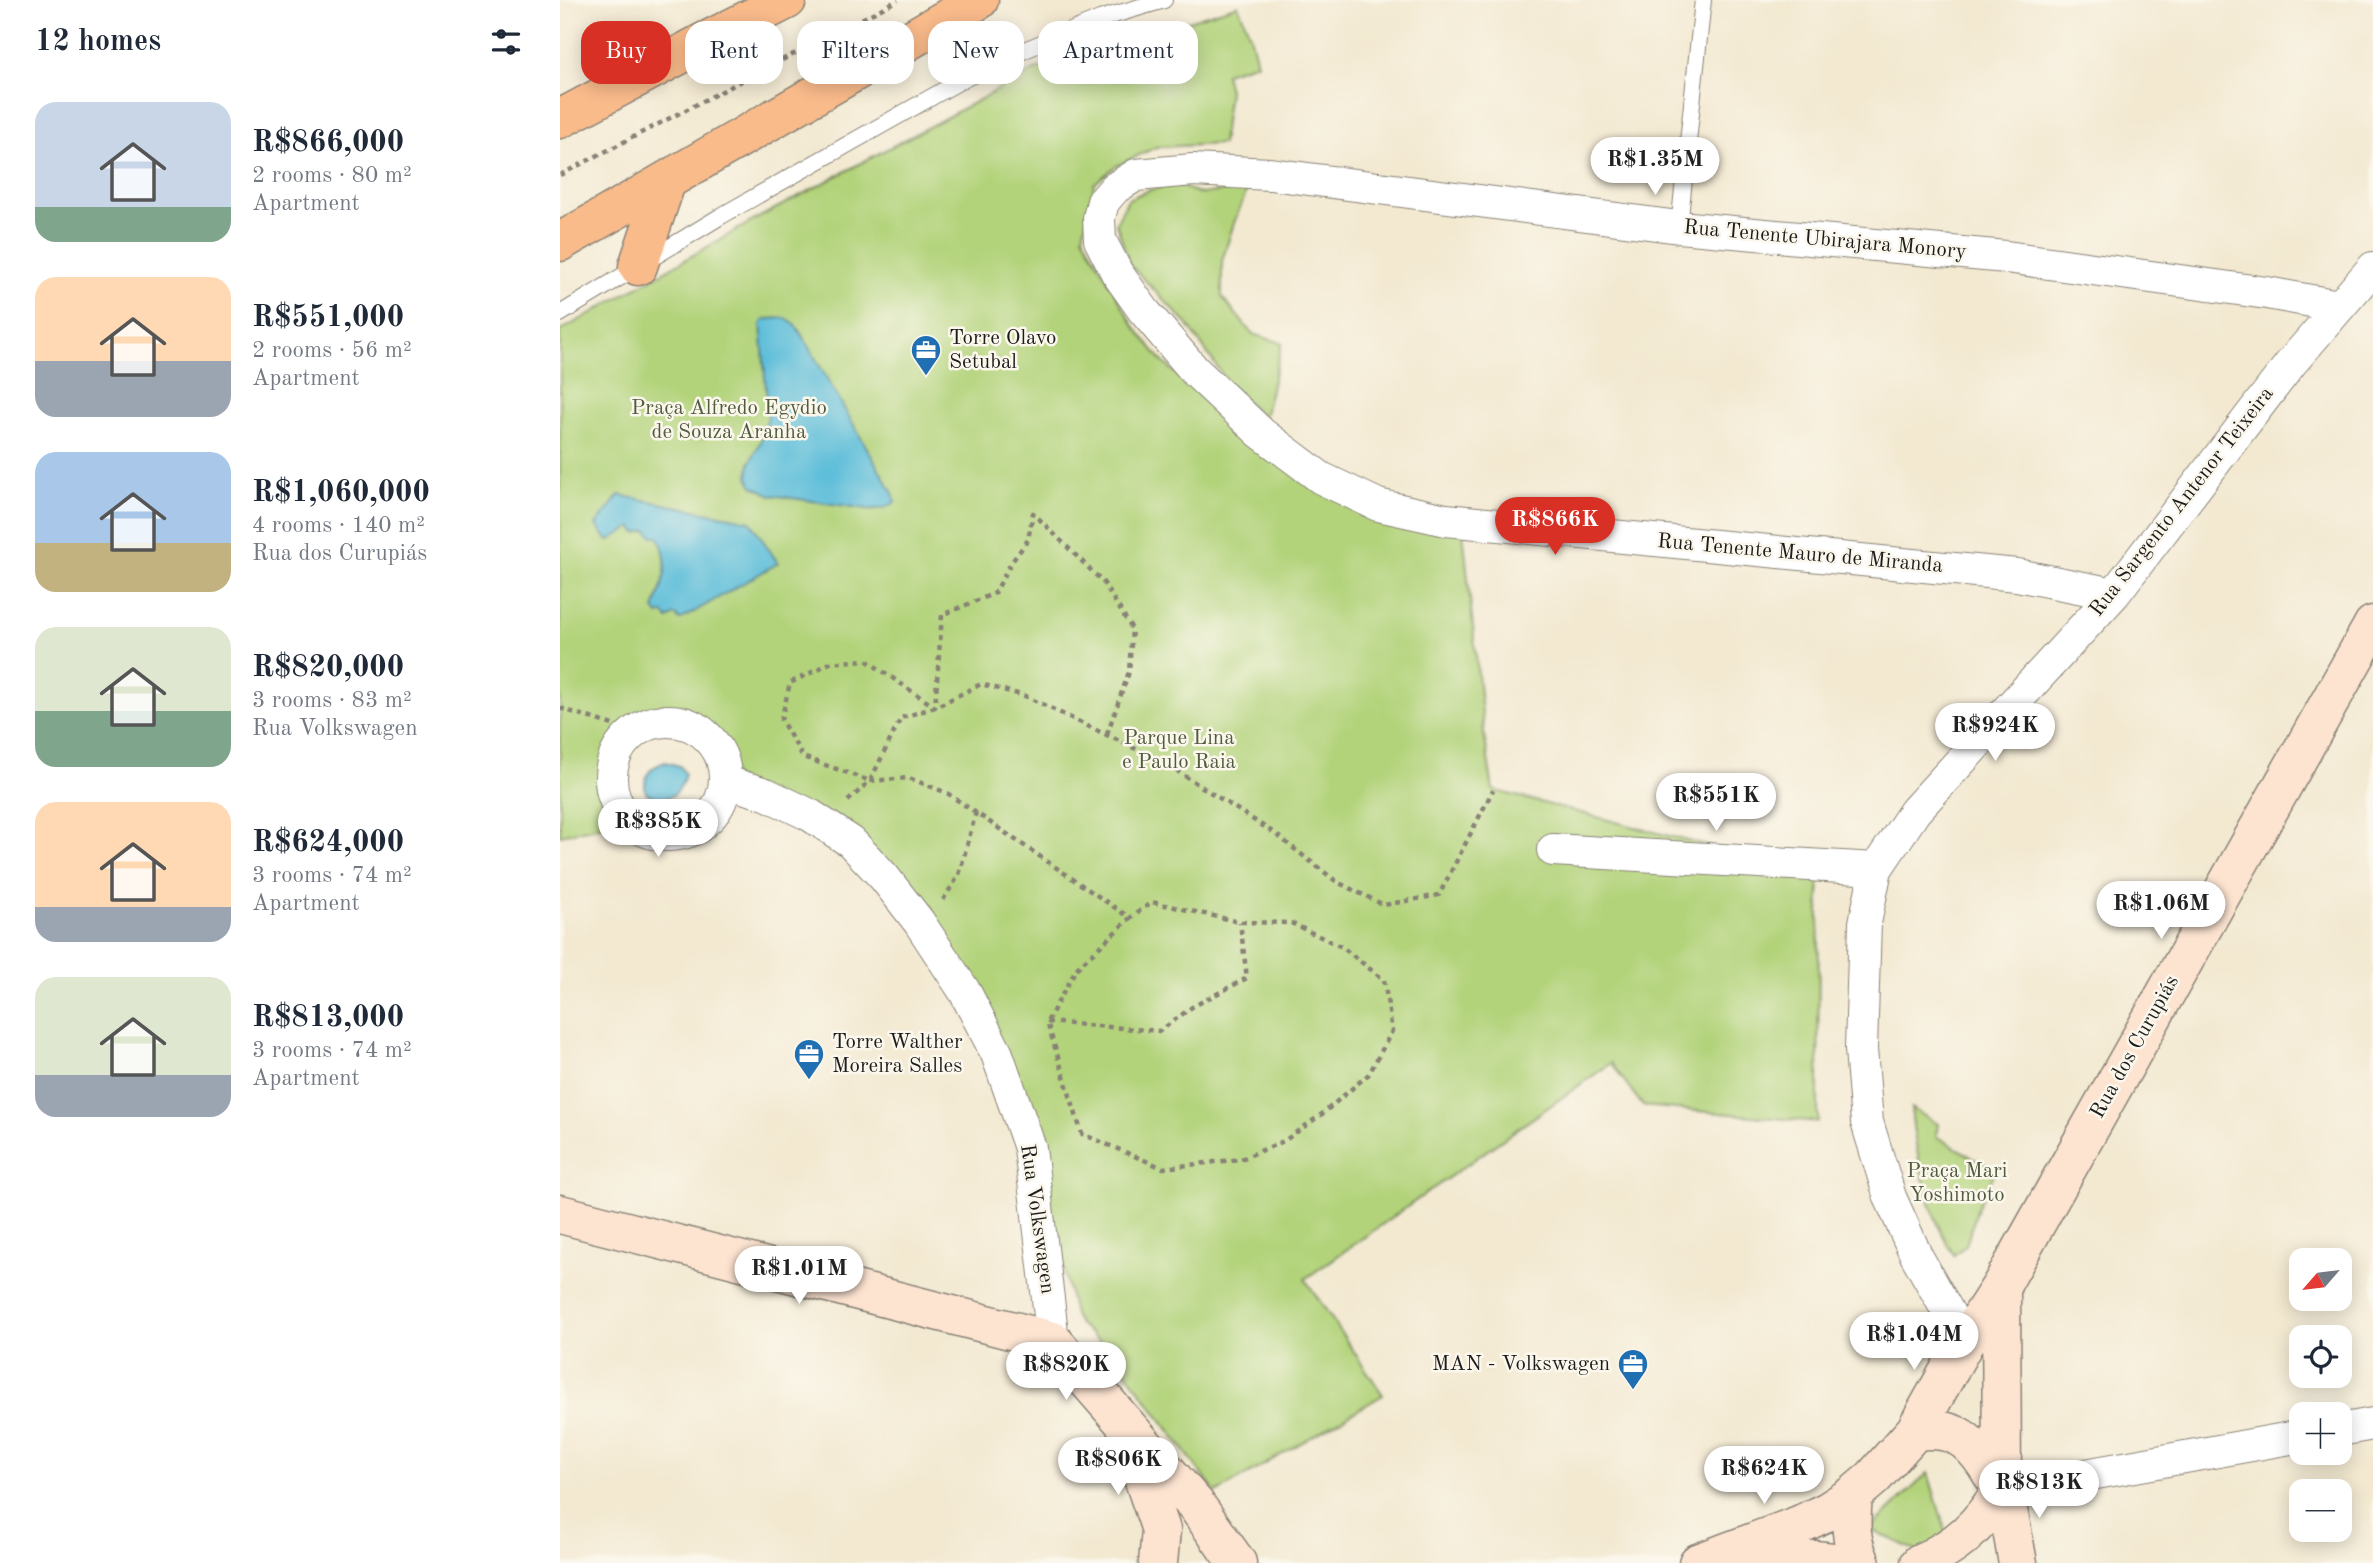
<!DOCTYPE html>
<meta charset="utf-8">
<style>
:root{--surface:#fff;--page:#f6f6f7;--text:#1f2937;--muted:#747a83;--accent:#d93025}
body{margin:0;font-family:"Old Standard TT",serif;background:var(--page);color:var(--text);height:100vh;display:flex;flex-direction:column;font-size:26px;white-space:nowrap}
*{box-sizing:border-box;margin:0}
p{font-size:23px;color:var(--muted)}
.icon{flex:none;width:38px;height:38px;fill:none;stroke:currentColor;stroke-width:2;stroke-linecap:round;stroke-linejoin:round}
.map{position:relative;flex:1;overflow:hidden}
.details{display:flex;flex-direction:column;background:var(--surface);width:560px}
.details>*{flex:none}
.guide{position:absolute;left:21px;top:21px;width:665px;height:63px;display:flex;gap:14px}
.needle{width:46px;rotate:242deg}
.tools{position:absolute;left:1729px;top:1248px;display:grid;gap:14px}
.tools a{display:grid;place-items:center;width:63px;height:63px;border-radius:14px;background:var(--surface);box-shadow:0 4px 18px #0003;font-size:35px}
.price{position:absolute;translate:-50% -60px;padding:0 16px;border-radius:24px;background:#fff;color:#222;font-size:23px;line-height:46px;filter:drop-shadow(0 2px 4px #0008)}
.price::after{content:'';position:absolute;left:50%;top:42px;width:21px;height:16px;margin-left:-10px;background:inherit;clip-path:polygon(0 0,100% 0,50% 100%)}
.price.selected{background:var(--accent);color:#fff}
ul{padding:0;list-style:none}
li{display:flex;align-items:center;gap:21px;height:175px;padding:0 35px}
li span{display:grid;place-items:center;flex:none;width:196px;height:140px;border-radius:21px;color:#555}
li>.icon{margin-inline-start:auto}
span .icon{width:84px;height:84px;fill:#fffc;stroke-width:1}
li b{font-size:30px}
h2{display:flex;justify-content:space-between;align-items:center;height:84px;padding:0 35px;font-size:30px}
.pill{padding:0 24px;border-radius:21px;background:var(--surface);box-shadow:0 4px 18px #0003;font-size:24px;line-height:63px}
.pill.selected{background:var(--accent);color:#fff}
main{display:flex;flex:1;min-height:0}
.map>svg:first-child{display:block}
.green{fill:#b2d37a;stroke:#67784b;stroke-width:2}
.water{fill:#5bbdd9;stroke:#3c6c7a;stroke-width:2}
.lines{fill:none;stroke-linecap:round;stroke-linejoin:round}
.lane-casing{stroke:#888276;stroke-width:18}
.street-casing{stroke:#888276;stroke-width:34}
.secondary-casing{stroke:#888276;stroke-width:41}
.primary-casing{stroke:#888276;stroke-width:41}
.path{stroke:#888276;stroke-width:4.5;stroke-dasharray:5 5;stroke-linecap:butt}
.lane{stroke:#fff;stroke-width:16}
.street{stroke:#fff;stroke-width:32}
.secondary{stroke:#fde4d1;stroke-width:38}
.primary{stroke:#fabb8b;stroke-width:38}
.labels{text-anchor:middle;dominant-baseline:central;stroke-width:5;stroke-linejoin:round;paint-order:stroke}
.street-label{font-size:21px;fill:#1c1c1c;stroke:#fbf7ec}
.poi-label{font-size:21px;fill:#1c1c1c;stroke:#fbf7ec;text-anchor:start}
.park-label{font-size:21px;fill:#505c3d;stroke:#fbf7ec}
</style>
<main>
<section class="details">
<h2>12 homes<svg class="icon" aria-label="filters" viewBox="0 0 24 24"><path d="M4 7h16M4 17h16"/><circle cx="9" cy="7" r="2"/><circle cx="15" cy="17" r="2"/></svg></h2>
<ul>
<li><span style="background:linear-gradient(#c9d6e8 75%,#7fa58c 0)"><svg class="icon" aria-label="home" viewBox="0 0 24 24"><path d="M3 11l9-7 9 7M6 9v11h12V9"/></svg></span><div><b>R$866,000</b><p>2 rooms · 80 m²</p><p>Apartment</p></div></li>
<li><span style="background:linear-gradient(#ffd9b3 60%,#9aa5b1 0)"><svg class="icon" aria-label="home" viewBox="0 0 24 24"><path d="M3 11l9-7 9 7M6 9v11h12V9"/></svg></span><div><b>R$551,000</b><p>2 rooms · 56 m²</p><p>Apartment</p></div></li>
<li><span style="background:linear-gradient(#a9c7e8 65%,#c2b280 0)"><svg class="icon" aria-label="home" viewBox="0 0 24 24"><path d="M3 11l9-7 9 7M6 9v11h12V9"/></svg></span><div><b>R$1,060,000</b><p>4 rooms · 140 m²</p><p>Rua dos Curupiás</p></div></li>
<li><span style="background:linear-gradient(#dfe7d0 60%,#7fa58c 0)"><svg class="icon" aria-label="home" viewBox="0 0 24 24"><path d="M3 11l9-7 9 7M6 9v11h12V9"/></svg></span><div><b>R$820,000</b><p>3 rooms · 83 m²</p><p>Rua Volkswagen</p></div></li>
<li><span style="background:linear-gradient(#ffd9b3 75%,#9aa5b1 0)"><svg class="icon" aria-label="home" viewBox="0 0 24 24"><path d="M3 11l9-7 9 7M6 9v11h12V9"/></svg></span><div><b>R$624,000</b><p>3 rooms · 74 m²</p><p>Apartment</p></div></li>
<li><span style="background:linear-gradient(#dfe7d0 70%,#9aa5b1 0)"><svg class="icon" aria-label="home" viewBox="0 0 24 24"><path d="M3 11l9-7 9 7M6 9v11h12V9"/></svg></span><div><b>R$813,000</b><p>3 rooms · 74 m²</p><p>Apartment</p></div></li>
</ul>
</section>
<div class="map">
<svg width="1813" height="1563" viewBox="0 0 1813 1563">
<rect width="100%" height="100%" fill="#fbf7ec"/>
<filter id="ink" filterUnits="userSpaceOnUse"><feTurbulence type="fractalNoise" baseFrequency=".0143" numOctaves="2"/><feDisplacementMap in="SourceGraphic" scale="14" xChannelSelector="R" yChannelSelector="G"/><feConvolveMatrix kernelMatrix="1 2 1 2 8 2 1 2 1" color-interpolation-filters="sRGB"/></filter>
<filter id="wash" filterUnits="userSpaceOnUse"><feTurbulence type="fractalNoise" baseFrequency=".00686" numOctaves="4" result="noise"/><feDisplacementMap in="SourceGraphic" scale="28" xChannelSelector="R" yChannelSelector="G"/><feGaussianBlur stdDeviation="1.57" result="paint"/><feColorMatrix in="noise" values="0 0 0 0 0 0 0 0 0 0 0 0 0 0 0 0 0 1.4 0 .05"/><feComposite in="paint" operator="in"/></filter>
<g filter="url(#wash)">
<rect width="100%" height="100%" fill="#f3e9d1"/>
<!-- green -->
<path class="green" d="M 678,5 L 690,35 L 697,63 L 665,73 L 669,91 L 662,144 L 596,147 L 556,166 L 534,184 L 523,236 L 574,326 L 603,362 L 717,461 L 903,531 L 924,733 L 933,790 L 1259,875 L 1258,1122 L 1083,1106 L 1051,1063 L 745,1279 L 823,1395 L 656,1493 L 566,1372 L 541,1343 L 518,1323 L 514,1315 L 477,1144 L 329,873 L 174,777 C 170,758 163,737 147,726 C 117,705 71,716 53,747 C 45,760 49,776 46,789 C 43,806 39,807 41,826 L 0,835 L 0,331 L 200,217 L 475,70 Z
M 617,185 L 641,194 L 688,188 L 674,223 L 662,261 L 662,297 L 692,334 L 722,343 L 704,418 L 669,384 L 627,324 L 570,265 L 556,223 L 568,199 L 589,190 Z
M 1351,1108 L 1378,1124 L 1376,1136 L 1436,1171 L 1419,1204 L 1406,1245 L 1394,1255 C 1369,1218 1355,1152 1351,1108 Z
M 1368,1473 L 1389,1542 L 1358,1552 L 1310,1529 Z"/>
<!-- water -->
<path class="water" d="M 226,318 L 234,323 L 243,337 L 333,493 L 335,502 C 327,509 317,510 307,509 L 211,495 L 193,486 L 188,477 L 190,463 L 203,436 L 208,416 L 201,324 L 205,319 Z
M 59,495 L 190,521 L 218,563 L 120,620 L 115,615 L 108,619 L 103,613 L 98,615 L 94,609 C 104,582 112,563 98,536 L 92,536 L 87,530 L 77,533 L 72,527 L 48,541 L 36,525 Z
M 105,762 L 120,766 L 125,774 C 121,790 115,798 98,800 L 86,793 C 82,777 90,767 105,762 Z"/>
</g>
<g filter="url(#ink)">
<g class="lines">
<!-- lane casing -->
<g class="lane-casing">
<path id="lane" d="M 1119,227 L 1143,0
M 0,314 L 161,216 L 400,81 L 467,49 L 540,19 L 604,0"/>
</g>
<!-- street casing -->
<g class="street-casing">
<path id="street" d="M 1554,594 L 1457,575 L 886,520 L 818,505 L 761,478 L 701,433 L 635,371 L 584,311 L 557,273 L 540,240 L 539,218 L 543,202 L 555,188 L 576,175 L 633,170 L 710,174 L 1119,227 L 1446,257 L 1707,293 L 1779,306
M51 778a57 57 0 1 1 114 0a57 57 0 1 1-114 0Z
M 166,782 L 206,794 L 250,815 L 291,842 L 324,877 L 359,922 L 405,992 L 437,1054 L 470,1148 L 493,1341
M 993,850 L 1316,869
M 1405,1342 L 1356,1255 L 1330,1197 L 1307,1122 L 1301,1049 L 1305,923 L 1316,869 L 1355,811 L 1554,594 L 1731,363 L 1813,268
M 1780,1430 L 1813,1424
M 1442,1490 L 1741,1436"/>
</g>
<!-- secondary casing -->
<g class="secondary-casing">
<path id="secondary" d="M 0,1214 L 493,1341 L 636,1505 L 677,1563
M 1441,1286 L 1442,1490
M 1355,1431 C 1391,1426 1408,1437 1427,1466 C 1431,1474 1438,1481 1441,1489 C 1449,1505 1454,1544 1458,1563
M 571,1443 L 601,1530 L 598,1563
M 1293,1495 C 1291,1523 1289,1537 1301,1563
M 1138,1563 L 1239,1525 L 1268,1511 L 1293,1495 L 1313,1478 L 1355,1431 L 1405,1342 L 1441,1286 L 1813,625
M 1175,1563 L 1236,1558 L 1282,1563
M 1360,1563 C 1399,1546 1419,1526 1442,1490"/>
</g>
<!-- primary casing -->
<g class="primary-casing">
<path id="primary" d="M 0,119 L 142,43 L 227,0
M 0,242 L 419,0
M 78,266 L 107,180"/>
</g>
<!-- path -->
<path class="path" d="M 0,175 L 338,0
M 0,708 L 74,732
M 547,734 L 569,672 L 572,629 L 543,582 L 473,513 L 468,540 L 451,563 L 435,593 L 382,615 L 375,707 L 306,660 L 270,663 L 230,683 L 221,720 L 243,757 L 310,781 L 341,718 L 375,707 L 421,684 L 465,696 L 603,762 L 714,833 L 777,882 L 824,905 L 879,895 L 933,790
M 288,801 L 310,781 L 349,778 L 387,793 L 570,918 L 516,969 L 487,1022 L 522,1134 L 603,1168 L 681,1159 L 724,1141 L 762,1114 L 809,1074 L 832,1031 L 824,980 L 782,947 L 731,923 L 680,922 L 592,902 L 570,918
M 383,900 L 399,875 L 416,812
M 487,1022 L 600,1031 L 632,1007 L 687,978 L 680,922"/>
<!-- lane -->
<use href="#lane" class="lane"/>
<!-- street -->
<use href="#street" class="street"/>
<!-- secondary -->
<use href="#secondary" class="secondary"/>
<!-- primary -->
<use href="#primary" class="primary"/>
</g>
</g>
<!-- icons -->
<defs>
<g id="office-pin" transform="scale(1.575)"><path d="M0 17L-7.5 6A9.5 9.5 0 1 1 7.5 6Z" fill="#1f6fb2" stroke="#fbf7ec"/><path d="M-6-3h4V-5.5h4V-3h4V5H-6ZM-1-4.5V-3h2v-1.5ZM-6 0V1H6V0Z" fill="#fff"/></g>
</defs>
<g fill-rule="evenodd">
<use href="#office-pin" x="366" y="350"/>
<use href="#office-pin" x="249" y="1054"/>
<use href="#office-pin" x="1073" y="1364"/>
</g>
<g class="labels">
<!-- street labels -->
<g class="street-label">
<text transform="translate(1265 240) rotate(5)">Rua Tenente Ubirajara Monory</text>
<text transform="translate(1622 502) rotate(-52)">Rua Sargento Antenor Teixeira</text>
<text transform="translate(1240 554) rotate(5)">Rua Tenente Mauro de Miranda</text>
<text transform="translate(1575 1047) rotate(-61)">Rua dos Curupiás</text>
<text transform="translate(477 1219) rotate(82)">Rua Volkswagen</text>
</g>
<!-- poi labels -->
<g class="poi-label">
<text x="389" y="338">Torre Olavo<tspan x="389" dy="24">Setubal</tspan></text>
<text x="272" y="1042">Torre Walther<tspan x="272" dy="24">Moreira Salles</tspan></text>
<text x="1050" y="1364" text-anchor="end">MAN - Volkswagen</text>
</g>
<!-- park labels -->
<g class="park-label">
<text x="169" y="408">Praça Alfredo Egydio<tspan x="169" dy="24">de Souza Aranha</tspan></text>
<text x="619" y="738">Parque Lina<tspan x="619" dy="24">e Paulo Raia</tspan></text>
<text x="1397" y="1171">Praça Mari<tspan x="1397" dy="24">Yoshimoto</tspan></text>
</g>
</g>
</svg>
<div class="tools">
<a><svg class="needle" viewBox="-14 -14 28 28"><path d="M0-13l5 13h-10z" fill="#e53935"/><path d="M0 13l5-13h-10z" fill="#747a83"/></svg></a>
<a><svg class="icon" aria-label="locate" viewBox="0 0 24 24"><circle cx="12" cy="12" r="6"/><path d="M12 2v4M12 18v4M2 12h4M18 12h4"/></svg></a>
<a>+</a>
<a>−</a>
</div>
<b class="price" style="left:1095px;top:197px">R$1.35M</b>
<b class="price selected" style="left:995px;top:557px">R$866K</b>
<b class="price" style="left:1435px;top:763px">R$924K</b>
<b class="price" style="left:1156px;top:833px">R$551K</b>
<b class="price" style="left:98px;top:859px">R$385K</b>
<b class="price" style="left:1601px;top:941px">R$1.06M</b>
<b class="price" style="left:239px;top:1306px">R$1.01M</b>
<b class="price" style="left:1354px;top:1372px">R$1.04M</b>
<b class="price" style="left:506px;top:1402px">R$820K</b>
<b class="price" style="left:558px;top:1497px">R$806K</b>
<b class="price" style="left:1204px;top:1506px">R$624K</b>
<b class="price" style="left:1479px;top:1520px">R$813K</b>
<div class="guide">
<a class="pill selected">Buy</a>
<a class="pill">Rent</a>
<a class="pill">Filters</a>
<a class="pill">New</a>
<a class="pill">Apartment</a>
</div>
</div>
</main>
